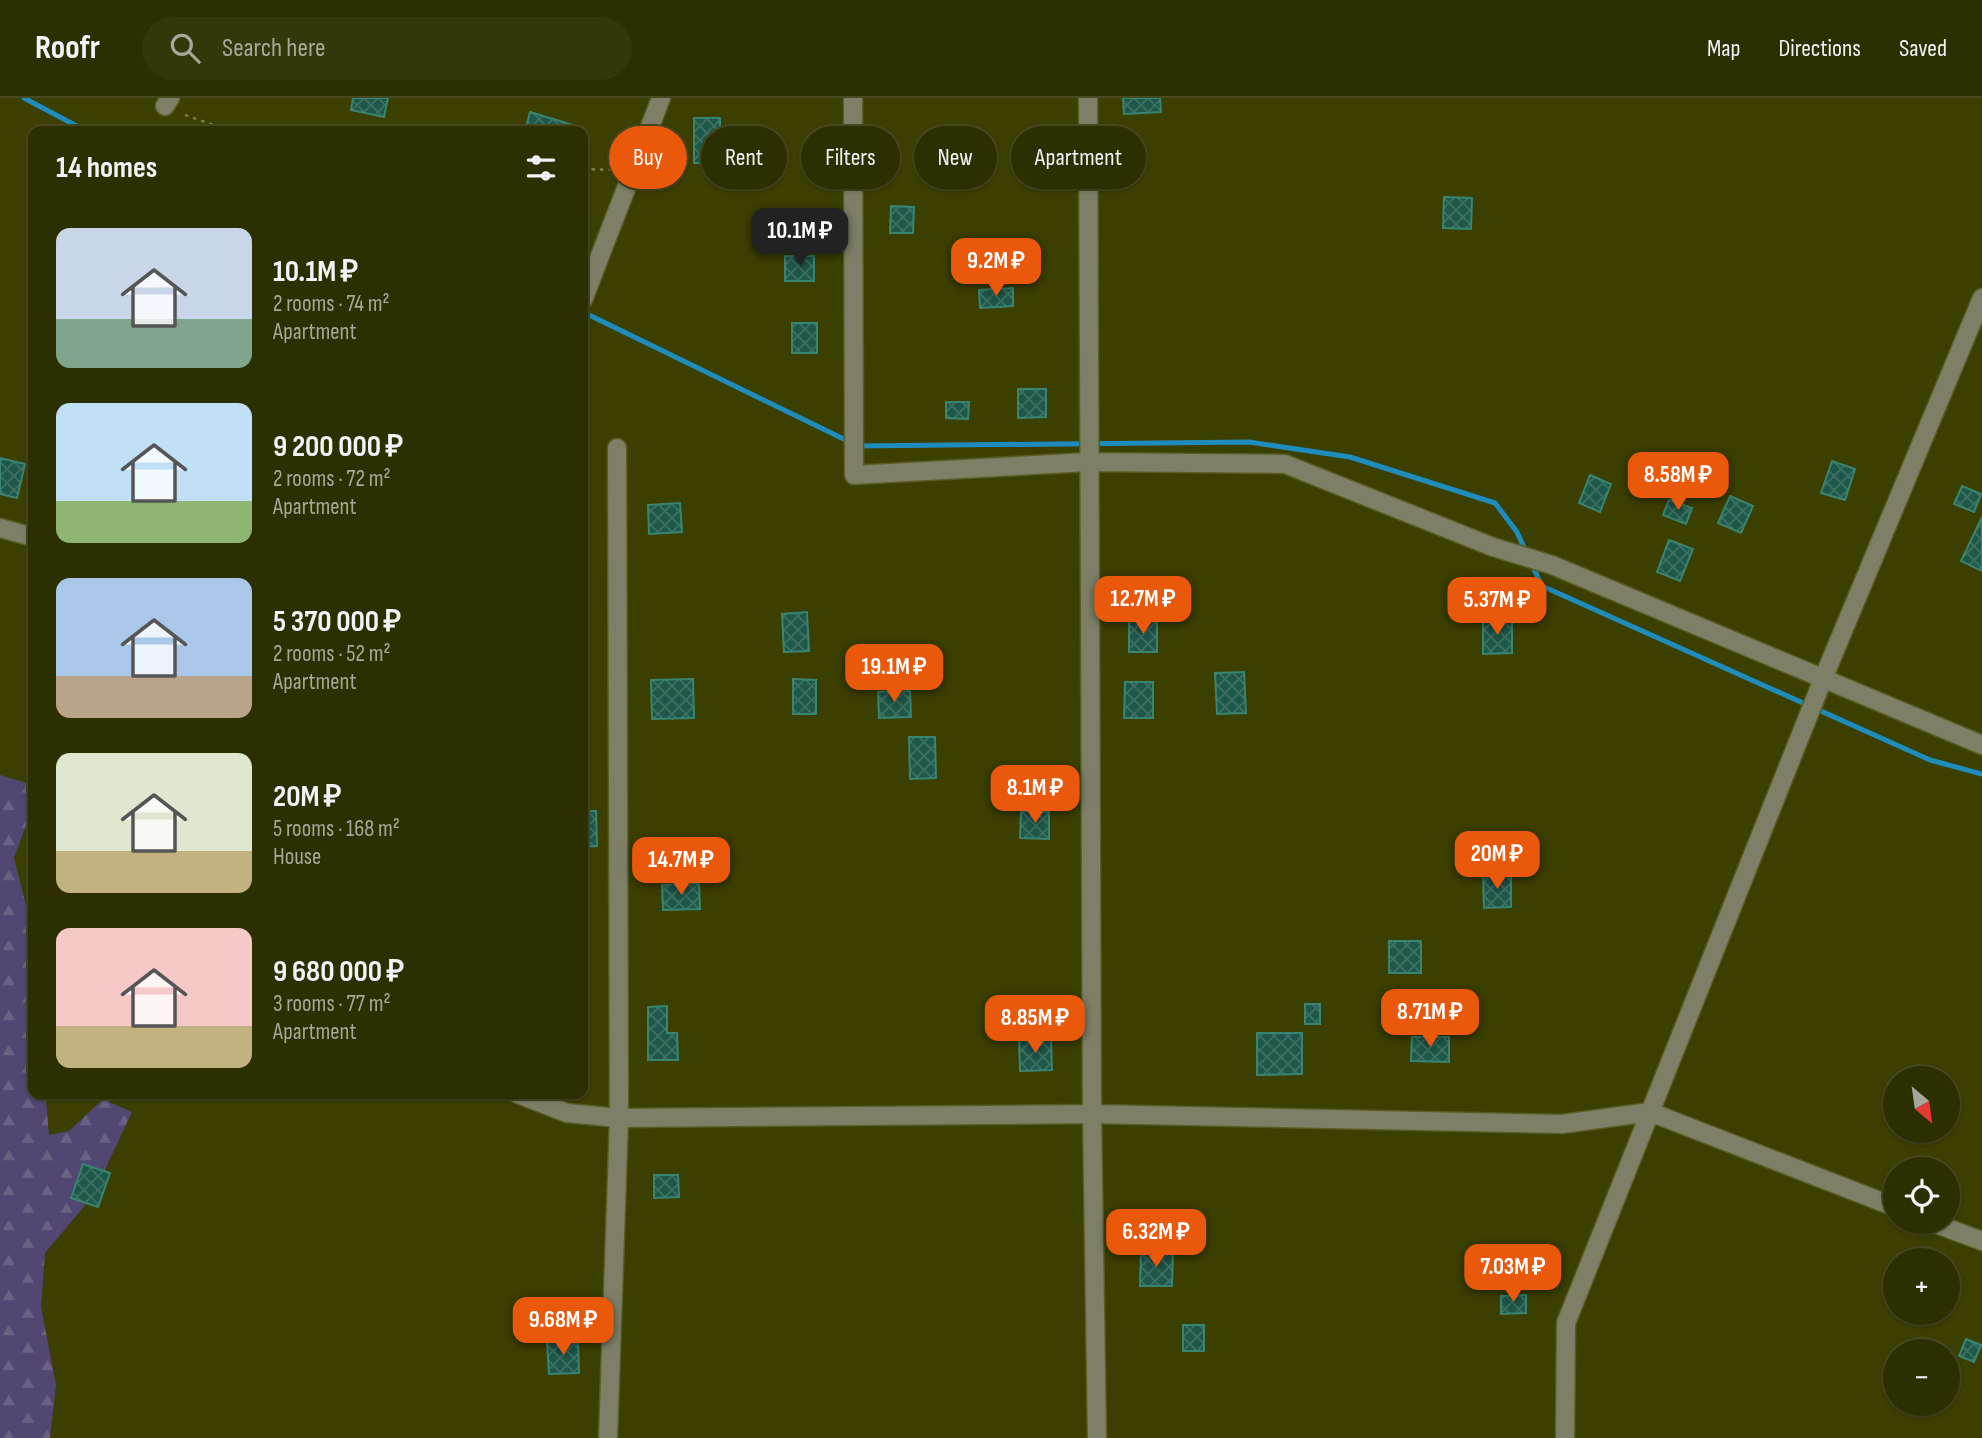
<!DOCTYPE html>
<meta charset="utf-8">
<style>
:root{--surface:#2c2f00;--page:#34370a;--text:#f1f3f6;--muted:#a6a999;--line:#484a22;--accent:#ea580c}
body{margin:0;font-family:"Sofia Sans Condensed",sans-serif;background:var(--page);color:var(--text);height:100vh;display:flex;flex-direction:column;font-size:26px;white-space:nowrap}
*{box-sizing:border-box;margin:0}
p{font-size:23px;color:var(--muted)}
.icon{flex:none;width:38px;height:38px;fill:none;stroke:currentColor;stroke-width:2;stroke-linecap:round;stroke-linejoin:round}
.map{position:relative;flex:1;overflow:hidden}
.details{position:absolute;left:28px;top:28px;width:560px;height:973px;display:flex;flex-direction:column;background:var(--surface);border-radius:14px;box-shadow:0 2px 5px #0004,0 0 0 2px var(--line)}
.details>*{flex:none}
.top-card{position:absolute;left:609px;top:28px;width:665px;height:63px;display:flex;gap:14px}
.needle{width:46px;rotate:151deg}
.buttons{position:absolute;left:1883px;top:968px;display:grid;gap:14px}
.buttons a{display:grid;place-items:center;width:77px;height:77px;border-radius:50%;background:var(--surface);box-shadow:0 2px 5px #0004,0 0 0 2px var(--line);font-size:35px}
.price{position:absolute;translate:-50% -60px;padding:0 16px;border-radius:14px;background:var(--accent);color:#fff;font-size:23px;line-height:46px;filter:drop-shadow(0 2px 4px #0008)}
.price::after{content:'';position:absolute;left:50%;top:42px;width:21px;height:16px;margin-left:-10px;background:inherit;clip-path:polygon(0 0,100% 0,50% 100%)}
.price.active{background:#222;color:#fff}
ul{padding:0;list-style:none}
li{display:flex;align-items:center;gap:21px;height:175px;padding:0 28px}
li span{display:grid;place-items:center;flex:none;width:196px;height:140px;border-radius:14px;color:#555}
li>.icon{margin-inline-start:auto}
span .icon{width:84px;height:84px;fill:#fffc;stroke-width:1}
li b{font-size:30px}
h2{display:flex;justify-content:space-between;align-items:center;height:84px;padding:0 28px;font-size:30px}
.tag{padding:0 24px;border-radius:32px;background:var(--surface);box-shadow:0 2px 5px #0004,0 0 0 2px var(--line);font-size:24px;line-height:63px}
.tag.active{background:var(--accent);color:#fff}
header{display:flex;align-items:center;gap:42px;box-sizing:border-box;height:98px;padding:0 35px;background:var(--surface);border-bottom:2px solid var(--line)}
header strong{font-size:33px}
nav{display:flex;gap:38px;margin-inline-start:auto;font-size:24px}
.search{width:490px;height:63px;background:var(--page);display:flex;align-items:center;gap:18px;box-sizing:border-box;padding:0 24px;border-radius:38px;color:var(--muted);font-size:26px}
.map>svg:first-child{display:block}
.forest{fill:url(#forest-firs)}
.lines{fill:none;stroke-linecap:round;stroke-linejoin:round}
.stream{stroke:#1f8cbe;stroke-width:5}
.building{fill:url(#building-cross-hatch);stroke:#398571;stroke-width:2}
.minor-casing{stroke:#585c23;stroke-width:21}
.path{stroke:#7b7f4d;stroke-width:2.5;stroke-dasharray:3.5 5;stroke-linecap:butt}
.minor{stroke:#7d8067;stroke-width:18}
</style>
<header>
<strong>Roofr</strong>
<div class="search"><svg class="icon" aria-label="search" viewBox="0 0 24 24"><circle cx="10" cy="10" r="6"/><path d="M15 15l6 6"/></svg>Search here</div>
<nav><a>Map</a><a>Directions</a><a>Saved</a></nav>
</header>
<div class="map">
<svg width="1982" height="1340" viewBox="0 0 1982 1340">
<defs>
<pattern id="forest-firs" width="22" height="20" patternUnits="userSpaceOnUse" patternTransform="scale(1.75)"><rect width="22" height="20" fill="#514773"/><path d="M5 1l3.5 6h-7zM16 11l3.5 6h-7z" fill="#6a6185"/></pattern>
<pattern id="building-cross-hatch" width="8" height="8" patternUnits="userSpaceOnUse" patternTransform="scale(1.75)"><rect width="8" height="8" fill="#1e584a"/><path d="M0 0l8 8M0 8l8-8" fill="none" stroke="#3e7062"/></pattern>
</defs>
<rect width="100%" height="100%" fill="#3b3f00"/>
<!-- forest -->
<path class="forest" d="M 0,677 L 33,687 L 33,709 L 14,760 L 33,835 L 33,996 L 54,996 L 46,1002 L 49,1037 L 69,1033 L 103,1001 L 132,1014 L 92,1099 L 45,1155 L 41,1209 L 56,1287 L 50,1340 L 0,1340 Z"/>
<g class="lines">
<!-- stream -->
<path class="stream" d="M 24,0 L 86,33
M 583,214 L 858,348 L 1249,344 L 1350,359 L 1495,405 L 1517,434 L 1527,456
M 1531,465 L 1542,488 L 1930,662 L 1982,676"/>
</g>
<!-- building -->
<path class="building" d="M 353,0 L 388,0 L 384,19 L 351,12 Z
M 1123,0 L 1160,0 L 1161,14 L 1124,16 Z
M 530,14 L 583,30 L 583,33 L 525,33 Z
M 694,20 L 720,20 L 720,65 L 694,65 Z
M 1444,99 L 1472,100 L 1471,131 L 1443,130 Z
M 891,108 L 914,109 L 913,135 L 890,135 Z
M 785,158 L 814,158 L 814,183 L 785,183 Z
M 1013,190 L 1013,208 L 980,210 L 979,192 Z
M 792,225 L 817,225 L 817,255 L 792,255 Z
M 1018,291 L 1046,291 L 1046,319 L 1018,320 Z
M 946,304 L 969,304 L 968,321 L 946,320 Z
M 0,360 L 25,366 L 17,400 L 0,396 Z
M 1832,363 L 1855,371 L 1845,402 L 1821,395 Z
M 1590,377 L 1611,386 L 1600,414 L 1579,405 Z
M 1962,388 L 1981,396 L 1974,414 L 1954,406 Z
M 1730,398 L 1753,408 L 1741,435 L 1718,425 Z
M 1669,402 L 1692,410 L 1686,426 L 1663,417 Z
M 680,405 L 682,434 L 649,436 L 648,407 Z
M 1982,419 L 1982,473 L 1961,463 Z
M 1669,442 L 1693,451 L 1680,483 L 1657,474 Z
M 807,514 L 809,553 L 784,554 L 782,516 Z
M 1129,521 L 1157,521 L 1157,554 L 1129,554 Z
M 1483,522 L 1512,522 L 1512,555 L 1483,556 Z
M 1244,574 L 1246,615 L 1217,616 L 1215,575 Z
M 693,581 L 694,620 L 652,621 L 651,582 Z
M 793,581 L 816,582 L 816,616 L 793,616 Z
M 1125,584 L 1153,584 L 1153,620 L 1124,620 Z
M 910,593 L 911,619 L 879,620 L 878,594 Z
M 909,639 L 935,639 L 936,680 L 910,681 Z
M 583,713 L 596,713 L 597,748 L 583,749 Z
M 1021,713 L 1049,714 L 1049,741 L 1020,740 Z
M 1483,776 L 1511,776 L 1511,809 L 1484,810 Z
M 699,785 L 700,811 L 663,812 L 662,787 Z
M 1389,843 L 1421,843 L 1421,875 L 1389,875 Z
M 1305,906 L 1320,906 L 1320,926 L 1305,926 Z
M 667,908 L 667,935 L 677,935 L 678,962 L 648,962 L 648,909 Z
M 1257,935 L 1302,935 L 1302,976 L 1257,977 Z
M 1412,939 L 1449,939 L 1449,964 L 1411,963 Z
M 1019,942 L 1051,942 L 1052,972 L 1020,973 Z
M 83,1066 L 110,1075 L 98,1109 L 71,1100 Z
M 654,1077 L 678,1077 L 679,1099 L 654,1100 Z
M 1141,1154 L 1173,1155 L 1172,1188 L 1140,1188 Z
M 1526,1197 L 1526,1215 L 1501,1216 L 1501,1198 Z
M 1183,1227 L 1204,1227 L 1204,1253 L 1183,1253 Z
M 1966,1241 L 1981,1247 L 1974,1264 L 1959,1258 Z
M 578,1243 L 579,1275 L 549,1276 L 547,1244 Z"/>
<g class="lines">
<!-- minor casing -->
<g class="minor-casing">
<path id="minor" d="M 853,0 L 854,377 L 1088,364 L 1285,366 L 1493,449 L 1552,467 L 1982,647
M 1088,0 L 1092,1016 L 1097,1340
M 165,8 L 170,0
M 583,202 L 661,0
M 0,430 L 33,439
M 518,996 L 567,1015 L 619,1020 L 1092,1016 L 1562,1026 L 1650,1014 L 1895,1109
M 1931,1124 L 1982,1143
M 608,1340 L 619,1020 L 617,350
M 1565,1340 L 1566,1225 L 1823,581 L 1982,200"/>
</g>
<!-- path -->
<path class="path" d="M 185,17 L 231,33
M 583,71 L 613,72"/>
<!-- minor -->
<use href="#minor" class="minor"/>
</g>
</svg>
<div class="buttons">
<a><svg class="needle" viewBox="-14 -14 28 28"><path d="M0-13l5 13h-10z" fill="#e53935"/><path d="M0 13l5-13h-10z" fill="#a6a999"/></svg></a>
<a><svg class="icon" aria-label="locate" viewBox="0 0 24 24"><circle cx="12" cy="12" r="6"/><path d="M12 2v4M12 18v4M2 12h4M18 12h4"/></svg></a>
<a>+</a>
<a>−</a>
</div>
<b class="price active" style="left:800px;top:170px">10.1M ₽</b>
<b class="price" style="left:996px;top:200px">9.2M ₽</b>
<b class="price" style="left:1678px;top:414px">8.58M ₽</b>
<b class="price" style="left:1143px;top:538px">12.7M ₽</b>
<b class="price" style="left:1497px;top:539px">5.37M ₽</b>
<b class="price" style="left:894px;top:606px">19.1M ₽</b>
<b class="price" style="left:1035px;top:727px">8.1M ₽</b>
<b class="price" style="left:1497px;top:793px">20M ₽</b>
<b class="price" style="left:681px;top:799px">14.7M ₽</b>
<b class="price" style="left:1430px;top:951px">8.71M ₽</b>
<b class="price" style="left:1035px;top:957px">8.85M ₽</b>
<b class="price" style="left:1156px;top:1171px">6.32M ₽</b>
<b class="price" style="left:1513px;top:1206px">7.03M ₽</b>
<b class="price" style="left:563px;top:1259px">9.68M ₽</b>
<div class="top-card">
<a class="tag active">Buy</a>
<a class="tag">Rent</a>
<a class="tag">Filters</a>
<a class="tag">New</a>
<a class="tag">Apartment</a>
</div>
<section class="details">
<h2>14 homes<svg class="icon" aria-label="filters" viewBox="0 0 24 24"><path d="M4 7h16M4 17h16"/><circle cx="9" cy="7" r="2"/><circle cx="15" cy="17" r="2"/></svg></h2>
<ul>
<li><span style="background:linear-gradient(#c9d6e8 65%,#7fa58c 0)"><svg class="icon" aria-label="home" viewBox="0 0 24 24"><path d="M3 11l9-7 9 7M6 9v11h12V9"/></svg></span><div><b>10.1M ₽</b><p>2 rooms · 74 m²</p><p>Apartment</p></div></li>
<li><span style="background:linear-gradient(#bfe0f5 70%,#8fb573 0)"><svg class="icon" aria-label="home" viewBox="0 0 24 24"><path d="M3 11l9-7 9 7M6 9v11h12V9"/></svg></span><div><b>9 200 000 ₽</b><p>2 rooms · 72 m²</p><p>Apartment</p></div></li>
<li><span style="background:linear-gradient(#a9c7e8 70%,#b9a48a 0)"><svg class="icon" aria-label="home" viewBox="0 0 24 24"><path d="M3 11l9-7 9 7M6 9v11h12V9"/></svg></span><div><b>5 370 000 ₽</b><p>2 rooms · 52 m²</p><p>Apartment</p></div></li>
<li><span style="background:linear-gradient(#dfe7d0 70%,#c2b280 0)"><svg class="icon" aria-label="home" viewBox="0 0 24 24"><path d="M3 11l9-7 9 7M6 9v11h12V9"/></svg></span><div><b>20M ₽</b><p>5 rooms · 168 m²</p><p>House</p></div></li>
<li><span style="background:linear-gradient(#f6c9c9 70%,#c2b280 0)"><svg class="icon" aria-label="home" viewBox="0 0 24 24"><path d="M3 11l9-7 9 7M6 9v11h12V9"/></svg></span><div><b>9 680 000 ₽</b><p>3 rooms · 77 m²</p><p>Apartment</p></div></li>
</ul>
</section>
</div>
